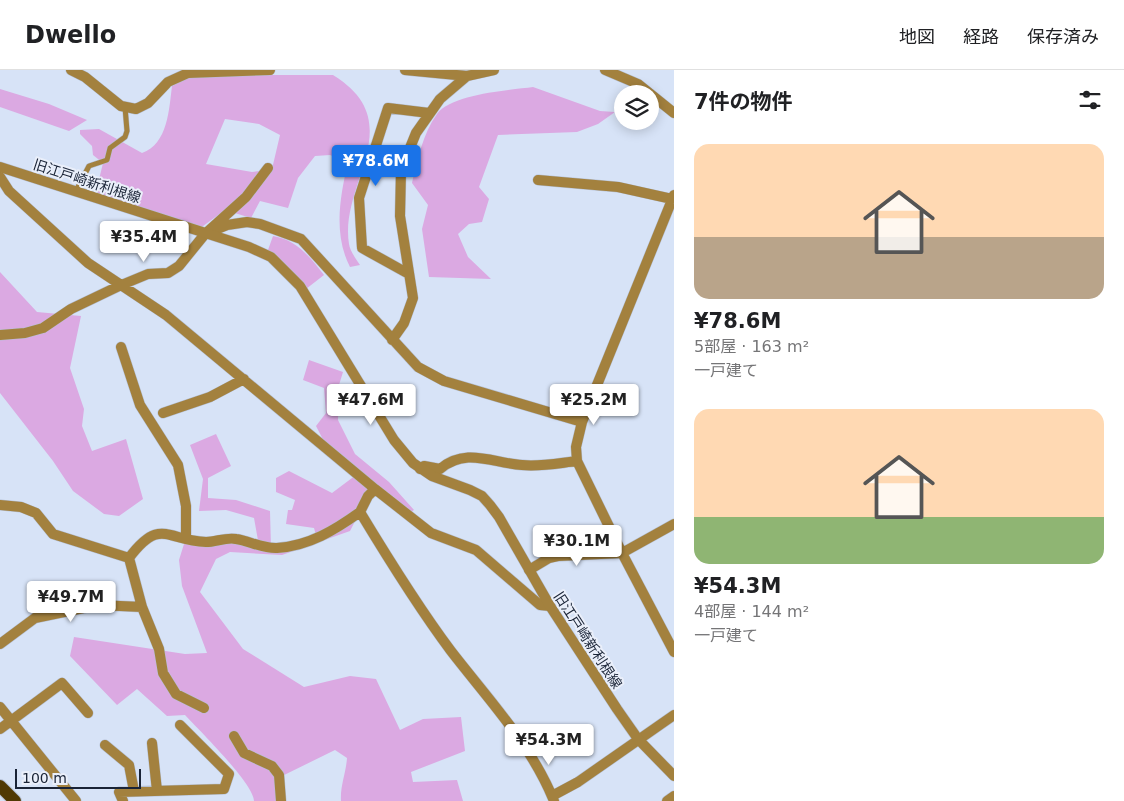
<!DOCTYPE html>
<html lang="ja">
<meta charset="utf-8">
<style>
:root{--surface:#fff;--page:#f6f6f6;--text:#202124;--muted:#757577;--line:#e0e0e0;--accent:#1a73e8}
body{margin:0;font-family:"DejaVu Sans","Noto Sans JP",sans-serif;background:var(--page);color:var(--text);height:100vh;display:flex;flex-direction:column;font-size:19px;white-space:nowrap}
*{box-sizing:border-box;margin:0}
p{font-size:16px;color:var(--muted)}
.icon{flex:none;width:28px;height:28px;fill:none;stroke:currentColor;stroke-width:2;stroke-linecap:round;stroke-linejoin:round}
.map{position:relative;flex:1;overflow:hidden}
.side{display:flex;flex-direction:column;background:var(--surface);width:450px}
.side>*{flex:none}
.fabs{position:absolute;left:614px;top:15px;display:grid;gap:10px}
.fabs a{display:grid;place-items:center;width:45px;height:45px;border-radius:50%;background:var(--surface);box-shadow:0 2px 12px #0003;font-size:25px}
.scale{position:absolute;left:15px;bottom:12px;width:126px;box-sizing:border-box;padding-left:5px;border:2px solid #192336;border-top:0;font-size:14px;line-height:18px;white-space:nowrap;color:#192336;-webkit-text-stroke:4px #eaeffa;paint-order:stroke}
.price{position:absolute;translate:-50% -42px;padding:0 11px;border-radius:5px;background:#fff;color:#222;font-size:16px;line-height:32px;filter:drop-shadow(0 1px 2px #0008)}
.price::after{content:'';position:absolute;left:50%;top:30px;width:15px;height:11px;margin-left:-8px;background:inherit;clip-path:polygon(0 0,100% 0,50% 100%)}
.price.selected{background:var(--accent);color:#fff}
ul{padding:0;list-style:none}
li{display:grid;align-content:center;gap:10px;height:265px;padding:0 20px}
li span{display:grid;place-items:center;height:155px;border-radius:15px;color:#555}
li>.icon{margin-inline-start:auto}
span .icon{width:90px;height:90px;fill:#fffc;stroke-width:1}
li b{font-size:21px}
h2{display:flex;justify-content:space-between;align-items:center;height:60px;padding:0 20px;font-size:21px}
header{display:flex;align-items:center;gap:30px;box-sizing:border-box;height:70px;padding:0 25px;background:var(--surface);border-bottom:1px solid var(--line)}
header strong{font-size:24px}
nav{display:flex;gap:28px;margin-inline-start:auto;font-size:18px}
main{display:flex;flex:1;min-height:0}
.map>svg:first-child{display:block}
.green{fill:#dba9e2;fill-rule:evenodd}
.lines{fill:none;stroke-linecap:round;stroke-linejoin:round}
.service-casing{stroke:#b5c0d4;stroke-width:6}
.minor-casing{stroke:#b5c0d4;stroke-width:11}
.tertiary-casing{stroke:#b5c0d4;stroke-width:11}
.primary-casing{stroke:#b5c0d4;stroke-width:14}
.service{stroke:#a3813e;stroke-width:5}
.minor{stroke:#a3813e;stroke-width:10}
.tertiary{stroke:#a3813e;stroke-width:10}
.primary{stroke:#503904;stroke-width:12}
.labels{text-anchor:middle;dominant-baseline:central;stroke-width:4;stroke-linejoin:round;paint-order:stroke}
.street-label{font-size:14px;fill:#192336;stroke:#eaeffa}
</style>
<header>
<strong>Dwello</strong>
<nav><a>地図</a><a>経路</a><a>保存済み</a></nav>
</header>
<main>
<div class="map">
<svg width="674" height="731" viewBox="0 0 674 731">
<rect width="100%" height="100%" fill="#d7e3f7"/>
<!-- green -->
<path class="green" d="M 224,5 L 333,5 C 411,53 339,113 349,174 C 350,181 356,189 360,195 L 350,197 C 333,164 340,127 348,92 L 330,85 L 315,86 L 298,108 L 288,138 L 260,131 L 251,148 L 225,140 L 199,159 L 96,122 L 103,93 L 93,85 L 92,76 L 80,64 L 80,60 L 99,59 L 142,83 C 168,74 169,39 172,16 L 188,8 ZM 225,49 L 259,54 L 280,65 L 272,99 L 252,102 L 206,94 Z
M 533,17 L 600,41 L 615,42 L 598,54 L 577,62 L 498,65 L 479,117 L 489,129 L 482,152 L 469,154 L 458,164 L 468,187 L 491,209 L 429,207 L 422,159 L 428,135 L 412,113 C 417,91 423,63 437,44 C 451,24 510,20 533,17 Z
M 0,19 L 49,34 L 87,50 L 69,61 L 0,37 Z
M 273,166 C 297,170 310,187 324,205 L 306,219 L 286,196 L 268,180 Z
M 0,202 L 37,242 L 81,246 L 70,298 L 84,339 L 82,356 L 92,381 L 126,369 L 143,429 L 119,446 L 104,444 L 73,421 L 53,391 L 0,323 Z
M 309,290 L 343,302 L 339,315 L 338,350 L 355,384 L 389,412 L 414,440 L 404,446 L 375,419 L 368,426 L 350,461 L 282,485 L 230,482 L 216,489 L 200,522 L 243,579 L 304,617 L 350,606 L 376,609 L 400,660 L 423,649 L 461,647 L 465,681 L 411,702 L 413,712 L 457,710 L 463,731 L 341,731 C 340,716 346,703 347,688 L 335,680 L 276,709 L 282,731 L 254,731 C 254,714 199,660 185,645 L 167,646 L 137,619 L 117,635 L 70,586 L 74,567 L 185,584 L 207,583 L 182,516 L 179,490 L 184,474 L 204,476 L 236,468 L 259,476 L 254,448 L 226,440 L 199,441 L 203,409 L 190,375 L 216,364 L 231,396 L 208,408 L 208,428 L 236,430 L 270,441 L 271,479 L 317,469 L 314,458 L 286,454 L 288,440 L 292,440 L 295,430 L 276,422 L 276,408 L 289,401 L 332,423 L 356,405 L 329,381 L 316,356 L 326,343 L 324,318 L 303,310 Z"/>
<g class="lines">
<!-- service casing -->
<g class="service-casing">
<path id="service" d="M 76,121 L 89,96 L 107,90 L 110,78 L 125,67 L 127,61 L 125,37"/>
</g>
<!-- minor casing -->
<g class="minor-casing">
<path id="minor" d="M 71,0 L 85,7 L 121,36 L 136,39 L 148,33 L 168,12 L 188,3 L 270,0
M 405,0 L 467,6
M 605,0 L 638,14 L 674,43
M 0,107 L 9,121 L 88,193 L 166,245 L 375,419 L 368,426 L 360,442 C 389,490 418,537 451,581 C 488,629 531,674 554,731
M 538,110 L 618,117 L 672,129
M 674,125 L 582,352 L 576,377 L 577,391 L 622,483 L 674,582
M 205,164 L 227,155 L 247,152 L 260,154 L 301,169 L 418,297 L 444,311 L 582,352
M 407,203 L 362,178 L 359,128 L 388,38 L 429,43
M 0,265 L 25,263 L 43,258 L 71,239 L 119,216 L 148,204 L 168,203 L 179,196 L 205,164 L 246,127 L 268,98
M 392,270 L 404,253 L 413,228 L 400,146 L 401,100 L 416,63 L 440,29 L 467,6 L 494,0
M 121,277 L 140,335 L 178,395 L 186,436 L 186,468
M 163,343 L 210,327 L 244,309
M 420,399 L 424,396 L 440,399 C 466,377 492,393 522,395 C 540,397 559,393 577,391
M 375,419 L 431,463 L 476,480 L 540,535 L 550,536
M 0,435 L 21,437 L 36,443 L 53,464 L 129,488 L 142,537 L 159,579 L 163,603 L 176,624 L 204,638
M 129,488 C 160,447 166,470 206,472 C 216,472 226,467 236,469 C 249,471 264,479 277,478 C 309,476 335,460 360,442
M 529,500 L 549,488 L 558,486 L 622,483 L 674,454
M 0,574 L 35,548 L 98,535 L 142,537
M 0,637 L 76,731
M 0,659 L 62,613 L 88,643
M 234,666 L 244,683 L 272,696 L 279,705 L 281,731
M 152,673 L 157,721
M 105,675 L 129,695 L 134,721
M 552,726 L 578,712 L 674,645
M 123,731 L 119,722 L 224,719 L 229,704 L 180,655
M 667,731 L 674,726"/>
</g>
<!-- tertiary casing -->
<g class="tertiary-casing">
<path id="tertiary" d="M 0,97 L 249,177 L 271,187 L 300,216 L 394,370 L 413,393 L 432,406 L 470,420 L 482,426 L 490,435 L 499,447 L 550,536 L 617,639 L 638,669 L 674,706"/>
</g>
<!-- primary casing -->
<g class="primary-casing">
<path id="primary" d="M 0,716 L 15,731"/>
</g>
<!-- service -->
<use href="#service" class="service"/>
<!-- minor -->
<use href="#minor" class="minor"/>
<!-- tertiary -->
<use href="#tertiary" class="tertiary"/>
<!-- primary -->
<use href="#primary" class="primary"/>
</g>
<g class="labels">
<!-- street labels -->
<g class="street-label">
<text transform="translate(87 111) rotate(18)">旧江戸崎新利根線</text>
<text transform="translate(588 570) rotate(57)">旧江戸崎新利根線</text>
</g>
</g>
</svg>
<div class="fabs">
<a><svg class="icon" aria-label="layers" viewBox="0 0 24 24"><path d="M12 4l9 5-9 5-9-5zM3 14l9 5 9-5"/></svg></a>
</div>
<div class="scale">100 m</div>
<b class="price selected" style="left:376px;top:117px">¥78.6M</b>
<b class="price" style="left:144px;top:193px">¥35.4M</b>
<b class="price" style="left:371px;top:356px">¥47.6M</b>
<b class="price" style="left:594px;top:356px">¥25.2M</b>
<b class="price" style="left:577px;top:497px">¥30.1M</b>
<b class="price" style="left:71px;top:553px">¥49.7M</b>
<b class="price" style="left:549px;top:696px">¥54.3M</b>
</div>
<section class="side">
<h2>7件の物件<svg class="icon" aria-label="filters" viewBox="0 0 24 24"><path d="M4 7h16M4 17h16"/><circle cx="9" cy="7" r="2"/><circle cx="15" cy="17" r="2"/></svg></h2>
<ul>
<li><span style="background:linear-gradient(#ffd9b3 60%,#b9a48a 0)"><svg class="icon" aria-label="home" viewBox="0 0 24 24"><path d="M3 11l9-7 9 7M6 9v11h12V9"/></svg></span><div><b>¥78.6M</b><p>5部屋 · 163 m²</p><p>一戸建て</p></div></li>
<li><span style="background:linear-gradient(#ffd9b3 70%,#8fb573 0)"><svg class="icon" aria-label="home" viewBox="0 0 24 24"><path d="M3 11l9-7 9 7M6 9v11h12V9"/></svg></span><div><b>¥54.3M</b><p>4部屋 · 144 m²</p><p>一戸建て</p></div></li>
</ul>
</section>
</main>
